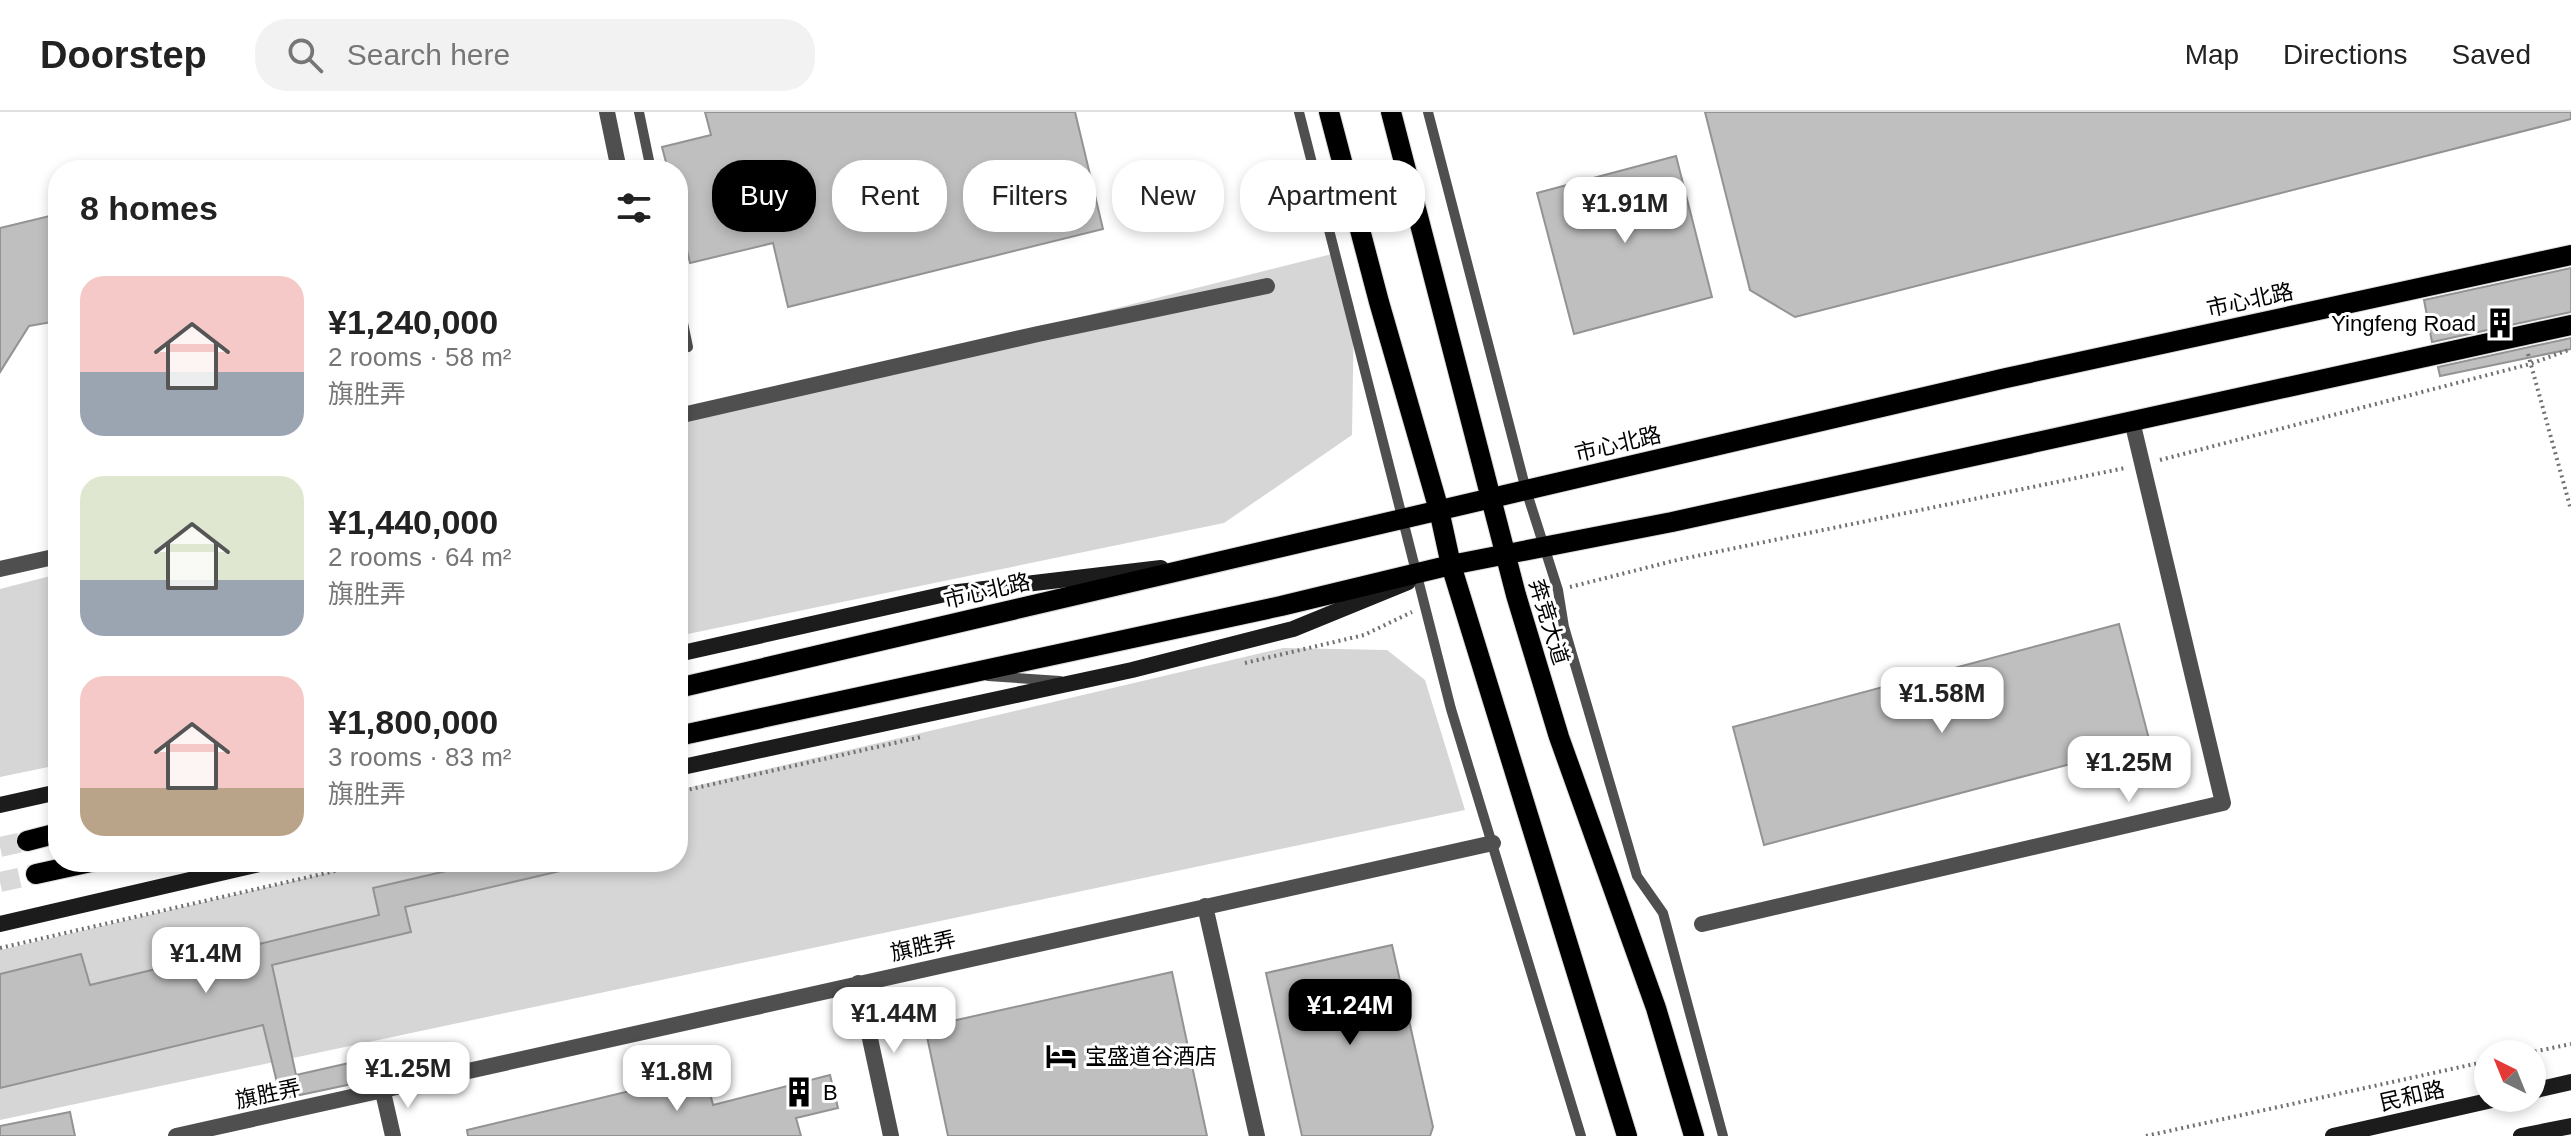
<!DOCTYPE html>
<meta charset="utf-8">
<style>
:root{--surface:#fff;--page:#f2f2f2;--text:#222;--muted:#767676;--line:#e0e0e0;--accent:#000}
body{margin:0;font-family:Arial,"Noto Sans SC",sans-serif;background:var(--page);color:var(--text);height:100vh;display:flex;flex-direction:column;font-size:30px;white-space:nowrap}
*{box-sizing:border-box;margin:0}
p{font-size:26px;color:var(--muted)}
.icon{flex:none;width:44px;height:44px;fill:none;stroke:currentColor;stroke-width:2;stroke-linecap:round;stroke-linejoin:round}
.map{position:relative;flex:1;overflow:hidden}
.drawer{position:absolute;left:48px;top:48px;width:640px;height:712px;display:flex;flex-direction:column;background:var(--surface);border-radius:32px;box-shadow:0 4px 12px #0003}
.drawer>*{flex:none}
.banner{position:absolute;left:712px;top:48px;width:760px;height:72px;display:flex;gap:16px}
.needle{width:52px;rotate:317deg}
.buttons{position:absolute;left:2474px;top:928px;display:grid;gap:16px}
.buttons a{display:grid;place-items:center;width:72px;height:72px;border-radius:50%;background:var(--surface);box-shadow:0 4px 12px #0003;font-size:40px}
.price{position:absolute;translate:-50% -68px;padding:0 18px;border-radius:16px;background:#fff;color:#222;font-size:26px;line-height:52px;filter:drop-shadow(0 2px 4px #0008)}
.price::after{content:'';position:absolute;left:50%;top:48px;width:24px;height:18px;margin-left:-12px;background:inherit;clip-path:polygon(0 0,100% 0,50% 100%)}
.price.on{background:var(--accent);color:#fff}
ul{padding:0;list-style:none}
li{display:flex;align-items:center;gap:24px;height:200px;padding:0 32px}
li span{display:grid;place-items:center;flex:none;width:224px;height:160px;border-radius:24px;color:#555}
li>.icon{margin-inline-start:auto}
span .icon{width:96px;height:96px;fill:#fffc;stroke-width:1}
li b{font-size:34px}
h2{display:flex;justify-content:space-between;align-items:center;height:96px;padding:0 32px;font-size:34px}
.chip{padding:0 28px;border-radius:32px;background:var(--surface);box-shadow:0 4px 12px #0003;font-size:28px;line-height:72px}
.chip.on{background:var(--accent);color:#fff}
header{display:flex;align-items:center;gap:48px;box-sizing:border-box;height:112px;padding:0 40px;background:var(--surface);border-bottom:2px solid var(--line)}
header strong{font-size:38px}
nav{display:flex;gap:44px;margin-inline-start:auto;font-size:28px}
.search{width:560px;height:72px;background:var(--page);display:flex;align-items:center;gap:20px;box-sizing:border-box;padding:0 28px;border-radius:32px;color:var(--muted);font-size:30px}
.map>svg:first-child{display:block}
.green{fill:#d6d6d6}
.building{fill:#bfbfbf;stroke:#939393;stroke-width:2}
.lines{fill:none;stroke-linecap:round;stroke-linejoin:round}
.primary-tunnel{stroke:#d9d9d9;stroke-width:20;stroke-dasharray:20 10;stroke-linecap:butt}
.primary-casing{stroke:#dbdbdb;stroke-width:22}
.path{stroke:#717171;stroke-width:4;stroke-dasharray:2 4;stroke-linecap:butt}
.lane{stroke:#4f4f4f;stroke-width:10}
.street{stroke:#4f4f4f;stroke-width:16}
.secondary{stroke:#1c1c1c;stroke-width:16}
.primary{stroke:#000;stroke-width:20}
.labels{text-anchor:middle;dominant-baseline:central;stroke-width:6;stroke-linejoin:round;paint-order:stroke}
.street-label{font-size:22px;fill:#000;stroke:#fff}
.poi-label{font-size:22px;fill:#000;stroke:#fff;text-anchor:start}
</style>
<header>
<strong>Doorstep</strong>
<div class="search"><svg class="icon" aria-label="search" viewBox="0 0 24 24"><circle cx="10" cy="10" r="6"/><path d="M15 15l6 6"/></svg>Search here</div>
<nav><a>Map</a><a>Directions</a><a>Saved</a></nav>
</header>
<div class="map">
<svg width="2571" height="1024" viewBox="0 0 2571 1024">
<rect width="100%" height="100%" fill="#fff"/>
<!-- green -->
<path class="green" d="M 1336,141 L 1354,195 L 1352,323 L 1224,411 L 678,524 L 678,306 Z
M 58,462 L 58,653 L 0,665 L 0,477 Z
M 1283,536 L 1387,538 L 1425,568 L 1465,698 L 0,1008 L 0,838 L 374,750 L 678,750 L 678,678 Z"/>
<!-- building -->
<path class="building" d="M 705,0 L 1075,0 L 1103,117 L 788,195 L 773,131 L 690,151 L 678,100 L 678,58 L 668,58 L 662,35 L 711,23 Z
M 1705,0 L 2571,0 L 2571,7 L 1795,205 L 1750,178 Z
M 1676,44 L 1712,185 L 1574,222 L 1537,81 Z
M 58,102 L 58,209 L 29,214 L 0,260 L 0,116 Z
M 2571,156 L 2571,200 L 2432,230 L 2424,188 Z
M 2571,226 L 2571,237 L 2440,264 L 2438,255 Z
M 2119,512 L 2150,631 L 1764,733 L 1733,615 Z
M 485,750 L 569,750 L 569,757 L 405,795 L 411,820 L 272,853 L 296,963 L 398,940 L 404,961 L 281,987 L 263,913 L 0,976 L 0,862 L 81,842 L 90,873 L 379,803 L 373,776 Z
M 1392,833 L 1433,1015 L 1430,1024 L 1302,1024 L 1266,861 Z
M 1172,860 L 1207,1024 L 948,1024 L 925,915 Z
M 705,961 L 713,993 L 830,963 L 838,996 L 796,1006 L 801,1024 L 468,1024 L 467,1018 Z
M 70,1000 L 75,1024 L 0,1024 L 0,1014 Z"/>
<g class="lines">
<!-- primary-tunnel -->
<path class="primary-tunnel" d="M 0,735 L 27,729
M 0,770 L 36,762"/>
<!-- primary casing -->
<g class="primary-casing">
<path id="primary" d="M 1329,0 L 1379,190 L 1439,398 L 1451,453 L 1627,1024
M 1391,0 L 1516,483 L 1559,625 L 1656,896 L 1694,1024
M 678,576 L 2006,266 L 2571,143
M 678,624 L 1281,494 L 1451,453 L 1672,410 L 2571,213
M 27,729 L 58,721
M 36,762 L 91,750"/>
</g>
<!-- path -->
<path class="path" d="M 2528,242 L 2571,398
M 2160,348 L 2530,252 L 2571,237
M 1570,475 L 1677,448 L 2125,356
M 1245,551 L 1364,523 L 1412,500
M 678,680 L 921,625
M 0,836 L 374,750
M 2523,942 L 2571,932
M 2146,1024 L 2488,949"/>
<!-- lane -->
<path class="lane" d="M 639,0 L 651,58
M 1299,0 L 1451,597 L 1581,1024
M 1428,0 L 1526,378 L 1558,478 L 1564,515 L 1637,764 L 1663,801 L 1723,1024
M 678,187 L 688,235 L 678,237
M 988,564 L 1060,569"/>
<!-- street -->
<path class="street" d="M 607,0 L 619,58
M 678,304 L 1038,222 L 1267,174
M 0,457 L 58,444
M 1205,794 L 1257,1024
M 1702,812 L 2223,691 L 2132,309
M 858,871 L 891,1024
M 383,980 L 393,1024
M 176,1024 L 1493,731"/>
<!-- secondary -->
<path class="secondary" d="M 678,542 L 950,481 L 1161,456
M 678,656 L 1132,558 L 1293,517 L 1408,470
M 0,693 L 58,680
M 0,812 L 268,750
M 2532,979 L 2571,970
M 2333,1024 L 2501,986
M 2521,1024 L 2571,1014"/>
<!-- primary -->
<use href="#primary" class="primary"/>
</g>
<!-- icons -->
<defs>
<g id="building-bare" transform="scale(2.4)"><path d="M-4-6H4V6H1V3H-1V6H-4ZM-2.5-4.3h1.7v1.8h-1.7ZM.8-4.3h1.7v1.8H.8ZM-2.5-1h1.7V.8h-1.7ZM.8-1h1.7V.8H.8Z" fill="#000" stroke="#fff" stroke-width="2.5" paint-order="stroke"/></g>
<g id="hotel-bare" transform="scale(2.4)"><path d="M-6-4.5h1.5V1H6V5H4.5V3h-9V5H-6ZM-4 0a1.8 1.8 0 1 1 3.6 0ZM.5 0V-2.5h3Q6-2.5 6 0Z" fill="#000" stroke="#fff" stroke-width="2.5" paint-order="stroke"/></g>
</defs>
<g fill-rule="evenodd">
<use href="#building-bare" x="2500" y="211"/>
<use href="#hotel-bare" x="1061" y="944"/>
<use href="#building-bare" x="799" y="980"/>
</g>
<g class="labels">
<!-- street labels -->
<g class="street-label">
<text transform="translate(2250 188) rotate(-12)">市心北路</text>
<text transform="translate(1618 332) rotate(-13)">市心北路</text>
<text transform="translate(987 479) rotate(-13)">市心北路</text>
<text transform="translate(1549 510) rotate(73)">奔竞大道</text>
<text transform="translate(923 834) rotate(-13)">旗胜弄</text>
<text transform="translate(268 982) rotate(-12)">旗胜弄</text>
<text transform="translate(2412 984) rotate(-13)">民和路</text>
</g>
<!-- poi labels -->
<g class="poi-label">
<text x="2476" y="211" text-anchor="end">Yingfeng Road</text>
<text x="1085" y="944">宝盛道谷酒店</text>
<text x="823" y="980">B</text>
</g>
</g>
</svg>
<div class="buttons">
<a><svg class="needle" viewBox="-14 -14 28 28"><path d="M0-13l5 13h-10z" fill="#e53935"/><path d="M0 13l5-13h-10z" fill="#767676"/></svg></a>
</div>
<b class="price" style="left:1625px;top:133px">¥1.91M</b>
<b class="price" style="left:1942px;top:623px">¥1.58M</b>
<b class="price" style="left:2129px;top:692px">¥1.25M</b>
<b class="price" style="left:206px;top:883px">¥1.4M</b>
<b class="price on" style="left:1350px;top:935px">¥1.24M</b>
<b class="price" style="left:894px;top:943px">¥1.44M</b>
<b class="price" style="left:408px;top:998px">¥1.25M</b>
<b class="price" style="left:677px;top:1001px">¥1.8M</b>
<div class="banner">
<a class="chip on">Buy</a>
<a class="chip">Rent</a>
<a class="chip">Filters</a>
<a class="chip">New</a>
<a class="chip">Apartment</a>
</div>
<section class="drawer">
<h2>8 homes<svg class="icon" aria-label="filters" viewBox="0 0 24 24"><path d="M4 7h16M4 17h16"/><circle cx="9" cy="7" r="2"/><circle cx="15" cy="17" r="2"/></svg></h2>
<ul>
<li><span style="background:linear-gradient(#f6c9c9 60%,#9aa5b1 0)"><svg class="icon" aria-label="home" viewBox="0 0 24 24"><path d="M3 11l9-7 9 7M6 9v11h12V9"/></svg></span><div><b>¥1,240,000</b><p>2 rooms · 58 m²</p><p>旗胜弄</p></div></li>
<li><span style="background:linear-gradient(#dfe7d0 65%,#9aa5b1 0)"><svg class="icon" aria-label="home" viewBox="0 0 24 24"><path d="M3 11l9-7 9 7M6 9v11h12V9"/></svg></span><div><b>¥1,440,000</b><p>2 rooms · 64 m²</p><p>旗胜弄</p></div></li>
<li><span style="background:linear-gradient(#f6c9c9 70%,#b9a48a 0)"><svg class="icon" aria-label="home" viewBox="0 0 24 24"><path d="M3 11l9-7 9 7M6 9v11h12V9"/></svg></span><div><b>¥1,800,000</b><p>3 rooms · 83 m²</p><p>旗胜弄</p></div></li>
</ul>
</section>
</div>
